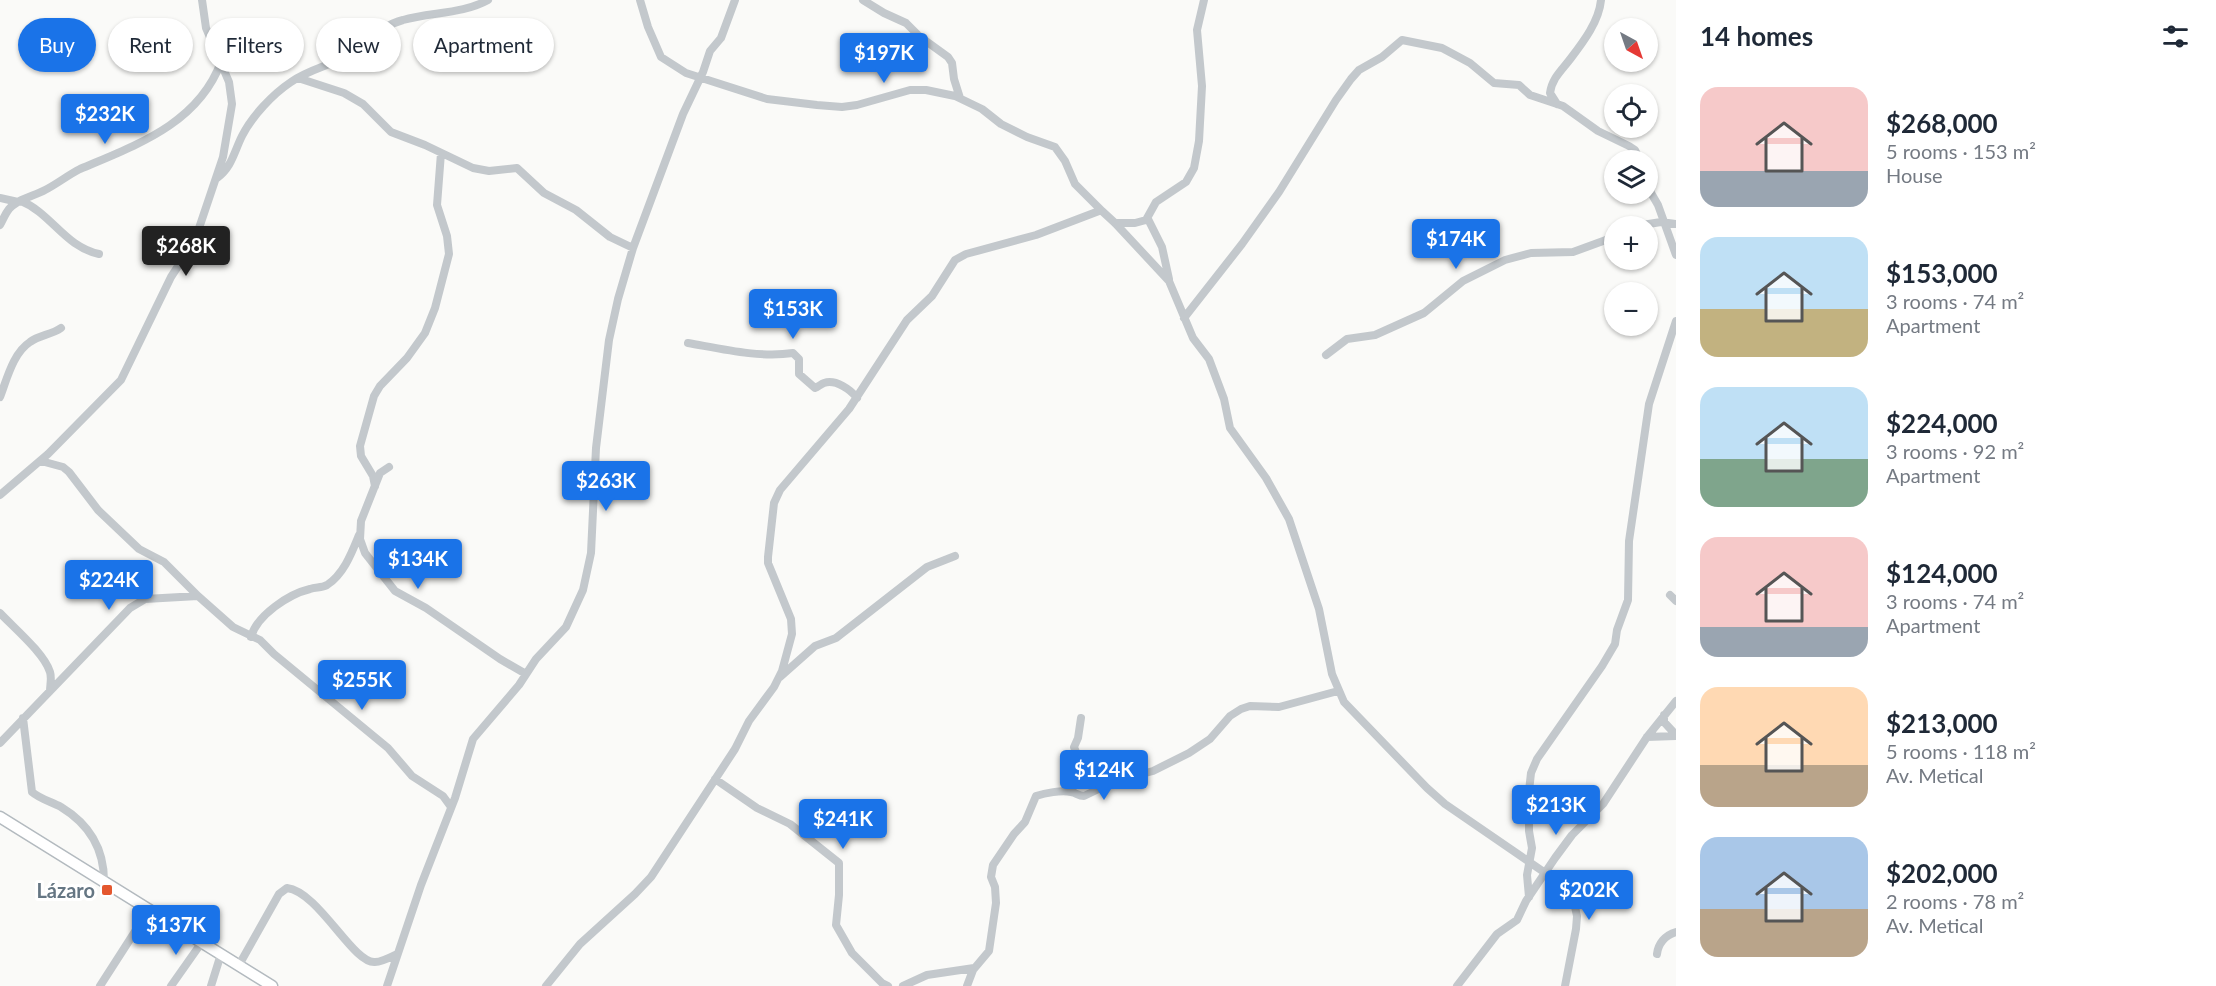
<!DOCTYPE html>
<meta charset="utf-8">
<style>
:root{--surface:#fff;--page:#f2f2f3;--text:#1f2937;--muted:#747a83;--accent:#1a73e8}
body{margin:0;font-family:Lato,sans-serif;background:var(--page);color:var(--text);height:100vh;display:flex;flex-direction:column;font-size:22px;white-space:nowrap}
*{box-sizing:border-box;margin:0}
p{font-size:20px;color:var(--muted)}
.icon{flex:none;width:33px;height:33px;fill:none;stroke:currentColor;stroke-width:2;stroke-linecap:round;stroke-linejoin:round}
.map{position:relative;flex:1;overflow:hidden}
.sheet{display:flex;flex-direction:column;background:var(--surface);width:540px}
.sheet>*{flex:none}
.top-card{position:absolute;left:18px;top:18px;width:570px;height:54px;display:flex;gap:12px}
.needle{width:39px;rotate:140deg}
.tools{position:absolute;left:1604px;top:18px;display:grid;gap:12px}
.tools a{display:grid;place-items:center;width:54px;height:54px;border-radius:50%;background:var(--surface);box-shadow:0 2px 4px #0004;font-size:30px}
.price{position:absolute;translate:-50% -51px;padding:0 14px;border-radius:6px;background:var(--accent);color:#fff;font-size:20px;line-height:39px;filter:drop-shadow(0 2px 3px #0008)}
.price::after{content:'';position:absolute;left:50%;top:36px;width:18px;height:14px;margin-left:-9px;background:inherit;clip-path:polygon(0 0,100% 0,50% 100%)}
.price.active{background:#222;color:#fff}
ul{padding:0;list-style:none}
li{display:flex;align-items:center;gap:18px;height:150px;padding:0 24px}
li span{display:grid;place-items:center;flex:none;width:168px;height:120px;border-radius:18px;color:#555}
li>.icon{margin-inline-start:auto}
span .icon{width:72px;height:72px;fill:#fffc;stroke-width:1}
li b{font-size:26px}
h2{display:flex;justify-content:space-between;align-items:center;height:72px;padding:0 24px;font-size:26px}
.pill{padding:0 21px;border-radius:27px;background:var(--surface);box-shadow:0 2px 4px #0004;font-size:21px;line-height:54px}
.pill.active{background:var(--accent);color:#fff}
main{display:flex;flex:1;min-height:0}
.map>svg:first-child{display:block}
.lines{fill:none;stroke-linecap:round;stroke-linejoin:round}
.secondary-casing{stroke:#b3babf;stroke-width:13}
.street{stroke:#c3c8cc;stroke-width:8}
.secondary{stroke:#fff;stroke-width:10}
.poi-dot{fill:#e4572e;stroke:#fff;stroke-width:2}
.labels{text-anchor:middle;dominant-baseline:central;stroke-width:6;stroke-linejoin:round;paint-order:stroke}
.poi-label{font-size:20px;font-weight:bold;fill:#657683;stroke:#fff;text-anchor:end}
</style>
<main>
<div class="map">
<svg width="1676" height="986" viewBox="0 0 1676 986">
<rect width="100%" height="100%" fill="#fafaf8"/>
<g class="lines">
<!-- secondary casing -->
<g class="secondary-casing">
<path id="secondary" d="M 0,817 L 272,986"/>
</g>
<!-- street -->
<path class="street" d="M 640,0 L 648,27 L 661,57 L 686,73 L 767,99 L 817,105 L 842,107 L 857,105 L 910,90 L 926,90 L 955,96 L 982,109 L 1001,124 L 1027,137 L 1055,147 L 1065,161 L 1075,184 L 1102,211
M 863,0 L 884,13 L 906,23 L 919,36 L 948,57 L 952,63 L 954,79 L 960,98
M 298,78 L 344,93 L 363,104 L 391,132 L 425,145 L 473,168 L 489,171 L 517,168 L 544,193 L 576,210 L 610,237 L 633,248
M 1557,104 L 1550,93 C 1552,78 1562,70 1571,58 C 1584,41 1599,21 1601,0
M 217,178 C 232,167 234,152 242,136 C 252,116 273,94 291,82 C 308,70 328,66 345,57 C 366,46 379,26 403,20 C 430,12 463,14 488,0
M 1647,186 L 1658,205 L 1676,255
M 0,198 L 18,202
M 21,201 C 51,213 65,247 99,254
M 1148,219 L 1162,247 L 1169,279
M 1115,223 L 1135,223 L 1146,220 L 1156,202 L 1186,182 L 1194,168 L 1199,141 L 1202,86 L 1197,30 L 1204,0
M 0,225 C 3,220 5,214 9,209 C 17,199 34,196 45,190 C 57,184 68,175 80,169 C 136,145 198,124 221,62
M 1636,226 L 1661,222 L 1676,224
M 1184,318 L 1242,244 L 1279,192 L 1336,100 L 1351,79 L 1359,70 L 1382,57 L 1402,40 L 1442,48 L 1470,63 L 1494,83 L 1519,85 L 1530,95 L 1563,106 L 1598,131 L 1629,146 L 1635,150 L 1640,160
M 688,343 C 722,349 759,358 793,353 L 799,359 L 799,374 L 815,388 C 818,387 821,384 824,383 C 836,379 851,390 857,398
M 1326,355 L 1347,339 L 1375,335 L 1424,313 L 1463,281 L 1505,260 L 1531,253 L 1573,252 L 1614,237
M 0,397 C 7,379 13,353 30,342 C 39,335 51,335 61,328
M 41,461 L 63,467 L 69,472 L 98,510 L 139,549 L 164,562 L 198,596
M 389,467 L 380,473 L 361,521 L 360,539 L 365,553 L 395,591 L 426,608 L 500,659 L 526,674
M 375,486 L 373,476 L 361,456 L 360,446 L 374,396 L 380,386 L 407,358 L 425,333 L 435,308 L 449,254 L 447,236 L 437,205 L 441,153
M 0,495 L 48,454 L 121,380 L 171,277 L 195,240 L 223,157 L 232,104 L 229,82 L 206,28 L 202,0
M 1670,595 L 1676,601
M 0,613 C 14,628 44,653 50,672 C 52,678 50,685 50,691
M 251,637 C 257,615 289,594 310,589 C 316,587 322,588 327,585 C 344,574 352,552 359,535
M 780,677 L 815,646 L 836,638 L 927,567 L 955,556
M 1664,715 L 1664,722 L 1676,735
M 23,718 L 32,792 C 40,799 52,802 61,807 C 89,824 104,849 104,881
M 1647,737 L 1676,736
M 0,743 L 130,608 L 145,599 L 198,596 L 233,627 L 260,640 L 274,654 L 388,748 L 412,776 L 443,796 L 451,807
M 715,779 L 757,808 L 790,824 L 839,863 L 839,895 L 836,925 L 852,953 L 882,983 L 888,986
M 1072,792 L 1079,760 L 1074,747 L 1078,738 L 1081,718
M 1529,897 L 1527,875 L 1532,848 L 1529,831 L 1529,791 L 1531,773 L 1537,759 L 1602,666 L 1615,644 L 1617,630 L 1628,600 L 1629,541 L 1649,404 L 1676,321
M 1657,954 C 1658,944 1665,935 1676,932
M 239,965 L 279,894 L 287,888 C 319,892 353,964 375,962 C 382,962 391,957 397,954
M 100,986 L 136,930 L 153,911
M 171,986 L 202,942
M 211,986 L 221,954
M 387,986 L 421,885 L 455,798 L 473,739 L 519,685 L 536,659 L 566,627 L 583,590 L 591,553 L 596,448 L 609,340 L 618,299 L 633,248 L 683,114 L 703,72 L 710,51 L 721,38 L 735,0
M 546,986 L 580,944 L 635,894 L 651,877 L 735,749 L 749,721 L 774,687 L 782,671 L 792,634 L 791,619 L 768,563 L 768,557 L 774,503 L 780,490 L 849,409 L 907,320 L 932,296 L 955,260 L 966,254 L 1036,235 L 1099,211 L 1102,211 L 1115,223 L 1169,281 L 1193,338 L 1209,359 L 1224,399 L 1230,428 L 1266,478 L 1289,519 L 1319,609 L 1332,674 L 1344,702 L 1427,788 L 1445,804 L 1557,881 L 1573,898 L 1577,916 L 1576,929 L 1565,986
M 903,986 L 927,975 L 974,968
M 967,986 L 973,970 L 989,951 L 996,903 L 995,887 L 991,877 L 993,865 L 1014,834 L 1025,822 L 1036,796 C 1045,793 1061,790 1071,792 C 1077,793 1078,796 1084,796 L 1115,781 L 1153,771 L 1189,753 L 1210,739 L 1230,716 L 1241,709 L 1250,706 L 1279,707 L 1338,691
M 1457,986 L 1497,934 L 1517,920 L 1526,901 L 1555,858 L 1572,835 L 1603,804 L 1647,737 L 1676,701"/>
<!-- secondary -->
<use href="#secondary" class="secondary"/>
</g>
<!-- markers -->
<rect class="poi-dot" x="101" y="884" width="12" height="12" rx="3"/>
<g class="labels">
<!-- poi labels -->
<g class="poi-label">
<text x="95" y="890">Lázaro</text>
</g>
</g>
</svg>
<div class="tools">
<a><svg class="needle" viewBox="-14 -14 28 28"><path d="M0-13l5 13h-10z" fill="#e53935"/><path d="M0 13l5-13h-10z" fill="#747a83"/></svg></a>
<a><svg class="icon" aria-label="locate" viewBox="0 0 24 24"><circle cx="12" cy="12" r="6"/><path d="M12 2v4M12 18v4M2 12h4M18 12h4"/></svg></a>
<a><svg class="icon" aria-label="layers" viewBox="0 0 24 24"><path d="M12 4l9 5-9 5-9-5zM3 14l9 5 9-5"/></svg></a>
<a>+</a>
<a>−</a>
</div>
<b class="price" style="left:884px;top:84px">$197K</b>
<b class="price" style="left:105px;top:145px">$232K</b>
<b class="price" style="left:1456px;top:270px">$174K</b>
<b class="price active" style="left:186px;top:277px">$268K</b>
<b class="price" style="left:793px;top:340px">$153K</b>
<b class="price" style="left:606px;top:512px">$263K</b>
<b class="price" style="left:418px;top:590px">$134K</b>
<b class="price" style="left:109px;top:611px">$224K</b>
<b class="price" style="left:362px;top:711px">$255K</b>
<b class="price" style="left:1104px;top:801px">$124K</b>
<b class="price" style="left:1556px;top:836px">$213K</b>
<b class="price" style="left:843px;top:850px">$241K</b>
<b class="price" style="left:1589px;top:921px">$202K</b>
<b class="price" style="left:176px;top:956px">$137K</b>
<div class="top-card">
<a class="pill active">Buy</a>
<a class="pill">Rent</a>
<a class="pill">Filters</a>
<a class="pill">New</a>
<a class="pill">Apartment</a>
</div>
</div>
<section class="sheet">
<h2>14 homes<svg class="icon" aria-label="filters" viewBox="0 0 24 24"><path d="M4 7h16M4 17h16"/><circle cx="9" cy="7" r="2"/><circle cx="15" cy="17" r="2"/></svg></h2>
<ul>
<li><span style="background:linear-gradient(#f6c9c9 70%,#9aa5b1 0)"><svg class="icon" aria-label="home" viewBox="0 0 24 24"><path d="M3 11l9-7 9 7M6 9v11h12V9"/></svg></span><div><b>$268,000</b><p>5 rooms · 153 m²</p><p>House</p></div></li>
<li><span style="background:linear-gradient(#bfe0f5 60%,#c2b280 0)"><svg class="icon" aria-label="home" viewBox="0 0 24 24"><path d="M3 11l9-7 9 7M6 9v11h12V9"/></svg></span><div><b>$153,000</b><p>3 rooms · 74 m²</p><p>Apartment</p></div></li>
<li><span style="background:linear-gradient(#bfe0f5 60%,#7fa58c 0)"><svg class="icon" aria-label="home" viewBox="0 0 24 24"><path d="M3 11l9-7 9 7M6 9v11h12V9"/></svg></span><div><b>$224,000</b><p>3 rooms · 92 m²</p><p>Apartment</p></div></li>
<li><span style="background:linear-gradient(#f6c9c9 75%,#9aa5b1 0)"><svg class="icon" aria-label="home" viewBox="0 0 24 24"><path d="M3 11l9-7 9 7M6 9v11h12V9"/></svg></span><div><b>$124,000</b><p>3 rooms · 74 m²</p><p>Apartment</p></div></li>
<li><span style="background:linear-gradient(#ffd9b3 65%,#b9a48a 0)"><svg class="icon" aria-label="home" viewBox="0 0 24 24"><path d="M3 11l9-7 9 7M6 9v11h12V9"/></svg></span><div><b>$213,000</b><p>5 rooms · 118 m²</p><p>Av. Metical</p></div></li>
<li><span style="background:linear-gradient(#a9c7e8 60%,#b9a48a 0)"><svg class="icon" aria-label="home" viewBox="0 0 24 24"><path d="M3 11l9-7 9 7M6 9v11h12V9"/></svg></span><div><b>$202,000</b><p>2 rooms · 78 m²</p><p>Av. Metical</p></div></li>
</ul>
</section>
</main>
